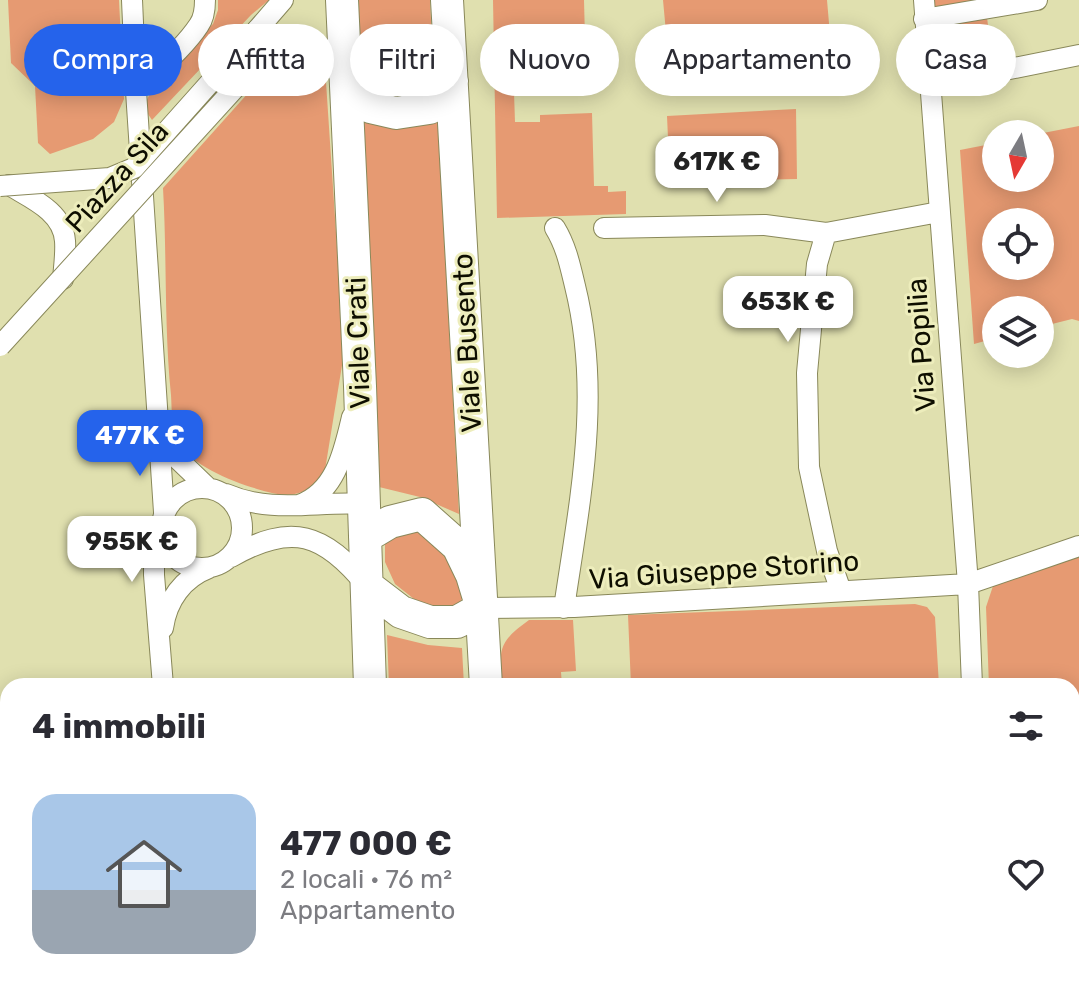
<!DOCTYPE html>
<html lang="it">
<meta charset="utf-8">
<style>
:root{--surface:#fff;--page:#f2f2f3;--text:#2b2b33;--muted:#7c7c81;--line:#e1e1e2;--accent:#2563eb}
body{margin:0;font-family:Rubik,sans-serif;background:var(--page);color:var(--text);height:100vh;display:flex;flex-direction:column;font-size:30px;white-space:nowrap}
*{box-sizing:border-box;margin:0}
p{font-size:26px;color:var(--muted)}
.icon{flex:none;width:44px;height:44px;fill:none;stroke:currentColor;stroke-width:2;stroke-linecap:round;stroke-linejoin:round}
.map{position:relative;flex:1;overflow:hidden}
.drawer{position:absolute;left:0px;top:678px;width:1080px;height:312px;display:flex;flex-direction:column;background:var(--surface);border-radius:24px 24px 0 0;box-shadow:0 4px 20px #0003}
.drawer>*{flex:none}
.top-card{position:absolute;left:24px;top:24px;width:1032px;height:72px;display:flex;gap:16px}
.needle{width:52px;rotate:189deg}
.controls{position:absolute;left:982px;top:120px;display:grid;gap:16px}
.controls a{display:grid;place-items:center;width:72px;height:72px;border-radius:50%;background:var(--surface);box-shadow:0 4px 20px #0003;font-size:40px}
.price{position:absolute;translate:-50% -68px;padding:0 18px;border-radius:16px;background:#fff;color:#222;font-size:26px;line-height:52px;filter:drop-shadow(0 2px 4px #0008)}
.price::after{content:'';position:absolute;left:50%;top:48px;width:24px;height:18px;margin-left:-12px;background:inherit;clip-path:polygon(0 0,100% 0,50% 100%)}
.price.on{background:var(--accent);color:#fff}
ul{padding:0;list-style:none}
li{display:flex;align-items:center;gap:24px;height:200px;padding:0 32px}
li+li{border-top:2px solid var(--line)}
li span{display:grid;place-items:center;flex:none;width:224px;height:160px;border-radius:24px;color:#555}
li>.icon{margin-inline-start:auto}
span .icon{width:96px;height:96px;fill:#fffc;stroke-width:1}
li b{font-size:34px}
h2{display:flex;justify-content:space-between;align-items:center;height:96px;padding:0 32px;font-size:34px}
.pill{padding:0 28px;border-radius:36px;background:var(--surface);box-shadow:0 4px 20px #0003;font-size:28px;line-height:72px}
.pill.on{background:var(--accent);color:#fff}
.map>svg:first-child{display:block}
.green{fill:#e69a72;fill-rule:evenodd}
.lines{fill:none;stroke-linecap:round;stroke-linejoin:round}
.street-casing{stroke:#89885a;stroke-width:22}
.primary-casing{stroke:#89885a;stroke-width:34}
.street{stroke:#fff;stroke-width:20}
.primary{stroke:#fff;stroke-width:32}
.street-bridge-casing{stroke:#89885a;stroke-width:22;stroke-linecap:butt}
.street-bridge{stroke:#fff;stroke-width:20}
.labels{text-anchor:middle;dominant-baseline:central;stroke-width:6;stroke-linejoin:round;paint-order:stroke}
.street-label{font-size:28px;fill:#0e0e00;stroke:#ededbc}
</style>
<div class="map">
<svg width="1079" height="990" viewBox="0 0 1079 990">
<rect width="100%" height="100%" fill="#e0e0af"/>
<!-- green -->
<path class="green" d="M 8,0 L 119,0 L 124,99 L 114,122 L 93,139 L 50,154 L 38,143 L 35,86 L 11,63 Z
M 218,0 L 269,0 L 251,15 L 152,120 L 144,108 L 151,90 L 199,37 L 213,24 L 218,10 Z
M 351,0 L 430,0 L 434,81 C 412,101 388,97 362,86 Z
M 493,0 L 584,0 L 586,77 L 520,79 L 520,91 L 514,92 L 515,122 L 540,122 L 540,115 L 592,113 L 594,186 L 608,186 L 608,192 L 626,191 L 626,214 L 497,218 Z
M 663,0 L 827,0 L 830,35 L 795,38 L 796,55 L 669,65 Z
M 924,0 L 985,0 L 989,34 L 986,74 L 930,85 Z
M 298,49 L 312,59 L 326,82 L 344,353 L 325,470 C 311,493 294,499 268,492 C 241,485 193,468 179,443 C 171,429 172,411 171,395 C 164,326 167,257 163,188 L 285,52 Z
M 796,109 L 797,179 L 670,182 L 667,116 Z
M 438,118 L 459,514 L 420,497 L 379,487 L 359,121 L 400,128 Z
M 1079,126 L 1079,321 L 1072,319 L 1040,327 L 1040,310 L 996,310 L 996,338 L 974,344 L 960,150 L 996,143 L 996,178 L 1040,178 L 1040,134 L 1038,134 ZM 996,222 L 1040,222 L 1040,266 L 996,266 Z
M 414,528 L 435,539 L 463,584 L 462,599 L 458,605 L 441,609 L 414,599 L 395,584 L 385,562 L 385,540 Z
M 1079,555 L 1079,713 L 1072,715 L 1072,686 L 989,686 L 986,607 L 994,583 Z
M 915,604 L 927,607 L 935,617 L 939,686 L 631,686 L 628,615 Z
M 529,620 L 573,620 L 576,671 L 561,672 L 562,686 L 501,686 C 500,649 497,643 529,620 Z
M 387,635 L 428,645 L 462,648 L 464,686 L 389,686 Z
M 1079,765 L 1079,898 L 1072,900 L 1072,767 Z
M 400,982 L 481,982 L 482,990 L 400,990 Z
M 510,982 L 954,982 L 954,990 L 511,990 Z"/>
<g class="lines">
<!-- street casing -->
<g class="street-casing">
<path id="street" d="M 132,0 L 136,91 L 164,512
M 924,0 L 968,584 L 972,686
M 924,19 L 1037,0
M 257,30 L 283,0
M 275,44 C 281,43 289,40 295,40 C 320,41 332,64 344,82
M 930,85 L 1079,55
M 136,91 C 156,71 184,48 199,25 C 204,18 205,9 205,0
M 9,185 C 30,198 63,211 65,241 C 66,253 64,266 63,279
M 555,228 C 566,246 570,265 575,286 C 602,395 580,499 564,608
M 604,228 L 765,225 L 826,233
M 160,442 L 208,488
M162 528a40 40 0 1 1 80 0a40 40 0 1 1-80 0Z
M 226,494 C 272,514 315,501 364,504
M 299,505 C 336,492 344,451 352,417
M 159,531 L 154,557 L 154,575 L 163,686
M 231,557 C 292,522 324,533 367,586
M 841,591 L 827,551 L 809,467 L 807,373 L 817,264 L 826,233 L 939,212
M 482,608 L 574,607 L 968,584 L 1079,546
M 163,628 C 167,600 183,578 209,568
M 183,982 L 184,990
M 985,982 L 986,990"/>
</g>
<!-- primary casing -->
<g class="primary-casing">
<path id="primary" d="M 342,0 L 360,386 L 370,686
M 447,0 L 486,686
M 347,88 L 370,107 L 396,113 L 429,108 L 452,81
M 365,537 L 390,522 L 422,514 L 458,546 L 472,575 L 482,608 L 457,622 L 430,622 L 401,612 L 367,586
M 382,982 L 383,990
M 500,982 L 500,990"/>
</g>
<!-- street -->
<use href="#street" class="street"/>
<!-- primary -->
<use href="#primary" class="primary"/>
<!-- street-bridge casing -->
<g class="street-bridge-casing">
<path id="street-bridge" d="M 0,186 L 110,178 L 134,168 L 257,30
M 0,346 L 275,44"/>
</g>
<!-- street-bridge -->
<use href="#street-bridge" class="street-bridge"/>
</g>
<g class="labels">
<!-- street labels -->
<g class="street-label">
<text transform="translate(117 177) rotate(-48)">Piazza Sila</text>
<text transform="translate(358 343) rotate(-92)">Viale Crati</text>
<text transform="translate(467 343) rotate(-93)">Viale Busento</text>
<text transform="translate(921 345) rotate(-94)">Via Popilia</text>
<text transform="translate(724 570) rotate(-4)">Via Giuseppe Storino</text>
</g>
</g>
</svg>
<div class="controls">
<a><svg class="needle" viewBox="-14 -14 28 28"><path d="M0-13l5 13h-10z" fill="#e53935"/><path d="M0 13l5-13h-10z" fill="#7c7c81"/></svg></a>
<a><svg class="icon" aria-label="locate" viewBox="0 0 24 24"><circle cx="12" cy="12" r="6"/><path d="M12 2v4M12 18v4M2 12h4M18 12h4"/></svg></a>
<a><svg class="icon" aria-label="layers" viewBox="0 0 24 24"><path d="M12 4l9 5-9 5-9-5zM3 14l9 5 9-5"/></svg></a>
</div>
<b class="price" style="left:717px;top:204px">617K €</b>
<b class="price" style="left:788px;top:344px">653K €</b>
<b class="price on" style="left:140px;top:478px">477K €</b>
<b class="price" style="left:132px;top:584px">955K €</b>
<div class="top-card">
<a class="pill on">Compra</a>
<a class="pill">Affitta</a>
<a class="pill">Filtri</a>
<a class="pill">Nuovo</a>
<a class="pill">Appartamento</a>
<a class="pill">Casa</a>
</div>
<section class="drawer">
<h2>4 immobili<svg class="icon" aria-label="filters" viewBox="0 0 24 24"><path d="M4 7h16M4 17h16"/><circle cx="9" cy="7" r="2"/><circle cx="15" cy="17" r="2"/></svg></h2>
<ul>
<li><span style="background:linear-gradient(#a9c7e8 60%,#9aa5b1 0)"><svg class="icon" aria-label="home" viewBox="0 0 24 24"><path d="M3 11l9-7 9 7M6 9v11h12V9"/></svg></span><div><b>477 000 €</b><p>2 locali · 76 m²</p><p>Appartamento</p></div><svg class="icon" aria-label="heart" viewBox="0 0 24 24"><path d="M12 20l-8-8c-3-5 5-10 8-4 3-6 11-1 8 4z"/></svg></li>
</ul>
</section>
</div>
